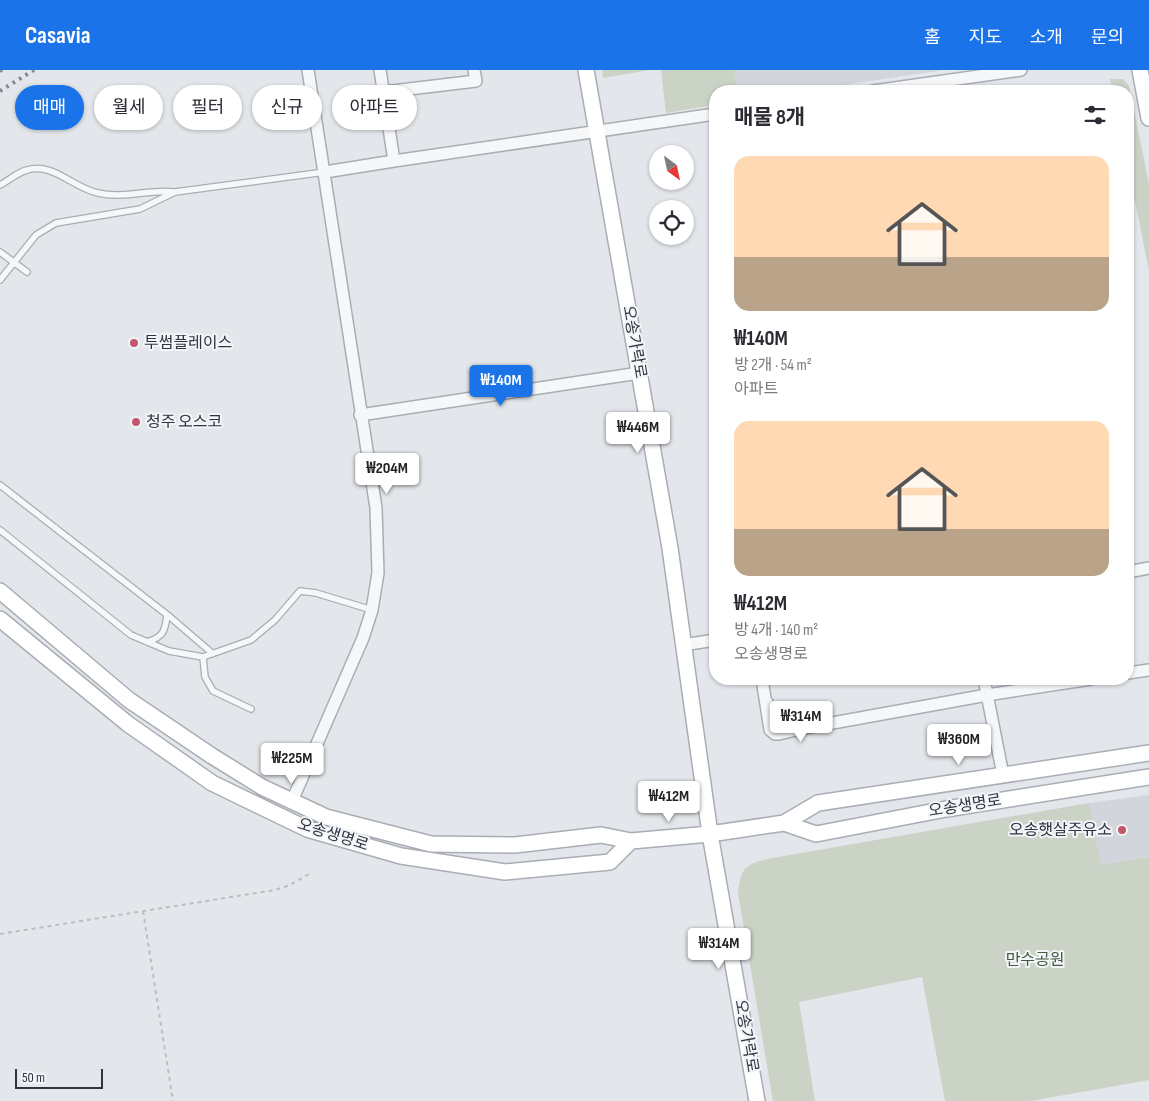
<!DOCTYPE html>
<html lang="ko">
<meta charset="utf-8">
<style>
:root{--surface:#fff;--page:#f7f7f7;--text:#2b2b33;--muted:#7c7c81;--accent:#1a73e8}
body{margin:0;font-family:"Sofia Sans Condensed","Noto Sans KR",sans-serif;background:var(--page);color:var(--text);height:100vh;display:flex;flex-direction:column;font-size:19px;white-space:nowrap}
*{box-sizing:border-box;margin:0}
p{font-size:16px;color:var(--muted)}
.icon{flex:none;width:28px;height:28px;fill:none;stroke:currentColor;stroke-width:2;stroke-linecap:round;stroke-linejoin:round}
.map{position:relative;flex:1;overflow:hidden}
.sheet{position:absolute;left:709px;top:15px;width:425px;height:600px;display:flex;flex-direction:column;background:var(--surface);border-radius:20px;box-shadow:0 1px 4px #0004}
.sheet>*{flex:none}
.guide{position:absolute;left:15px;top:15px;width:475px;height:45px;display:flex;gap:10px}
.needle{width:32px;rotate:147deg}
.tools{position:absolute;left:649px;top:75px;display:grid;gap:10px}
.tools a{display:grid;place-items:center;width:45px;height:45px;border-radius:50%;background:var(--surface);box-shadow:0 1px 4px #0004;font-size:25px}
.scale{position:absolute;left:15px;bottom:12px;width:88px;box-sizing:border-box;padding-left:5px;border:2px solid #2d3541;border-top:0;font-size:14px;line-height:18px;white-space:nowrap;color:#2d3541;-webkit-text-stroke:4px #f3f5f8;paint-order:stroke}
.price{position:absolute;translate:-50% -42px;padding:0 11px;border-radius:5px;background:#fff;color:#222;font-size:16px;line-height:32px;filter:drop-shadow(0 1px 2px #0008)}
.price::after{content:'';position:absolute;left:50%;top:30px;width:15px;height:11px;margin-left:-8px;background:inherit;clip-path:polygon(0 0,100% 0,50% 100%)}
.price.on{background:var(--accent);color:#fff}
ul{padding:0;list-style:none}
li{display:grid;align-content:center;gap:10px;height:265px;padding:0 25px}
li span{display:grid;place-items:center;height:155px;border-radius:15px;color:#555}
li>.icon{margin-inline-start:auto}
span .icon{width:90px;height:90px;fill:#fffc;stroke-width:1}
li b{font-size:21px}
h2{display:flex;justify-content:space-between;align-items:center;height:60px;padding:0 25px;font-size:21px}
.chip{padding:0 18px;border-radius:22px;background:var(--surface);box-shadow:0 1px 4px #0004;font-size:18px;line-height:45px}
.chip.on{background:var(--accent);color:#fff}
header{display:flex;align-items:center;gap:30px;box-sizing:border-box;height:70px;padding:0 25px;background:var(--accent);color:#fff}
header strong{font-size:24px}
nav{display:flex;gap:28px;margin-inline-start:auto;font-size:18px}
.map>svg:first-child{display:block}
.built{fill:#d2d6dc}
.green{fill:#cad3c5}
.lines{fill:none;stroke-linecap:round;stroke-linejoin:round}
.lane-casing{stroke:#a9adb4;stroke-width:8}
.street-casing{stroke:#a9adb4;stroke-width:14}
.secondary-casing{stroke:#a9adb4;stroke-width:18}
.path{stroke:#babdc2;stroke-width:2;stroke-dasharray:4 4;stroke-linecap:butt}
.lane{stroke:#f6f7f9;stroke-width:5.5}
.street{stroke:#f6f7f9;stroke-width:11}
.secondary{stroke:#fff;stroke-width:15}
.rail{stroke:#7e8792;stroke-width:4;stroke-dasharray:2.5 5;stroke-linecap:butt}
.poi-dot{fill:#c1566c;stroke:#f3f5f8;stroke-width:2}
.labels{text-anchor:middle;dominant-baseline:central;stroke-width:4;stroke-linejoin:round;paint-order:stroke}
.street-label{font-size:16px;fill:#2d3541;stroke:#f3f5f8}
.poi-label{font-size:16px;fill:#2d3541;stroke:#f3f5f8;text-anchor:start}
.park-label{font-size:16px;fill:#435b3c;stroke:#f3f5f8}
</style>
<header>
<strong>Casavia</strong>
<nav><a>홈</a><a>지도</a><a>소개</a><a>문의</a></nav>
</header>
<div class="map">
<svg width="1149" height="1031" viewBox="0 0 1149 1031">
<rect width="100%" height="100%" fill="#e3e6ea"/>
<!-- built -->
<path class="built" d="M 735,0 L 944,0 L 802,21 L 737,21 Z
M 1149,725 L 1149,787 L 1101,795 L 1089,733 Z"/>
<!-- green -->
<path class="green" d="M 602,0 L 650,0 L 603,8 Z
M 661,0 L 735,0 L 737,21 L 715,21 L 715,35 L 666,43 Z
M 1110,9 L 1123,9 L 1129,16 L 1149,114 L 1149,200 L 1128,97 L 1128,21 L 1113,21 Z
M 1089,733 L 1101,795 L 1149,787 L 1149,1010 L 1031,1031 L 945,1031 L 922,907 L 799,932 L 815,1031 L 773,1031 L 738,823 C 741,799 744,795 767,789 Z"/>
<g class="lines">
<!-- lane casing -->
<g class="lane-casing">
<path id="lane" d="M 0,115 C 8,111 18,102 27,100 C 53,92 73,118 98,123 C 123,129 149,119 175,122
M 0,182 L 27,202
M 0,210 L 36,165 L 56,153 L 140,139 L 175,122 L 325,102
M 0,415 L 170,547 L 212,583
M 0,460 L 131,565 L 169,581 L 203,587 L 251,570 L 275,550 L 300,521 L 316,523 L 372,540
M 147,572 C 163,567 165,562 167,545
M 203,587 L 205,607 L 213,621 L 251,639"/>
</g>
<!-- street casing -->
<g class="street-casing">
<path id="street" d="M 380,0 L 394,91
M 873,21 L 1021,0
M 384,22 L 476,11 L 474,0
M 325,102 L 394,91 L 715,44
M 360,345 L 639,303
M 1128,502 L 1149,498
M 683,575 L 715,570
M 1128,603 L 1149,600
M 762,609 L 770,660 L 775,664 L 779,664 L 805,658 C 781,657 777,653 767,632
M 984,609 L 1003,705
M 805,658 L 987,625 L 1091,609
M 292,731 L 363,568 L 372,540 L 378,503 L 376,438 L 308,0"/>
</g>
<!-- secondary casing -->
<g class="secondary-casing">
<path id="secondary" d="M 586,0 L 670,478 L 710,764 L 757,1031
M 1140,0 L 1149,48
M 0,521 L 129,630 L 212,686 L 262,717 L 326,747 L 431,774 L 515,775 L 601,765 L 631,771 L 710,764 L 784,753 L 818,733 L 1149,683
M 0,549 L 128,654 L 212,713 L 307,759 L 401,786 L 505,802 L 610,792 L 631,771
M 784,753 L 816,764 L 946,739 L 1149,707"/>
</g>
<!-- path -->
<path class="path" d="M 143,841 L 173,1031
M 0,864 L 275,820 L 290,815 L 309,804"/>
<!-- lane -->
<use href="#lane" class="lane"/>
<!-- street -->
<use href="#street" class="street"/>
<!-- secondary -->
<use href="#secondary" class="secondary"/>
<!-- rail -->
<path class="rail" d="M 0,1 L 2,0
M 0,21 L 34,0"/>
</g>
<!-- markers -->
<g class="poi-dot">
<circle cx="134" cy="273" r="5"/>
<circle cx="136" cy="352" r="5"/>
<circle cx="1122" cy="760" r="5"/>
</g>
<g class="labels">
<!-- street labels -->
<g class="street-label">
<text transform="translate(634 272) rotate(80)">오송가락로</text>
<text transform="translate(965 736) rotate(-9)">오송생명로</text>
<text transform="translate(333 765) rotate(18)">오송생명로</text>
<text transform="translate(746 966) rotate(80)">오송가락로</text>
</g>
<!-- poi labels -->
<g class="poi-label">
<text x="144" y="273">투썸플레이스</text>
<text x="146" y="352">청주 오스코</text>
<text x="1112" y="760" text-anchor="end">오송햇살주유소</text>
</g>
<!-- park labels -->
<g class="park-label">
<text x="1035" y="890">만수공원</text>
</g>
</g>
</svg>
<div class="tools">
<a><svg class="needle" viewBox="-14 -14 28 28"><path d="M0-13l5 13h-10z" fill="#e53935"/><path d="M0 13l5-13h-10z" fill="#7c7c81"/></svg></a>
<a><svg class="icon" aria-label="locate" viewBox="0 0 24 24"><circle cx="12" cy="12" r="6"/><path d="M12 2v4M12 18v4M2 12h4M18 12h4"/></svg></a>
</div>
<div class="scale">50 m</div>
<b class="price on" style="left:501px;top:337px">₩140M</b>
<b class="price" style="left:638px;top:384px">₩446M</b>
<b class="price" style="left:387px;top:425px">₩204M</b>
<b class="price" style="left:801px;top:673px">₩314M</b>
<b class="price" style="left:959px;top:696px">₩360M</b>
<b class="price" style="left:292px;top:715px">₩225M</b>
<b class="price" style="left:669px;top:753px">₩412M</b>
<b class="price" style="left:719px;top:900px">₩314M</b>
<div class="guide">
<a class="chip on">매매</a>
<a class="chip">월세</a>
<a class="chip">필터</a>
<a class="chip">신규</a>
<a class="chip">아파트</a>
</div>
<section class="sheet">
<h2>매물 8개<svg class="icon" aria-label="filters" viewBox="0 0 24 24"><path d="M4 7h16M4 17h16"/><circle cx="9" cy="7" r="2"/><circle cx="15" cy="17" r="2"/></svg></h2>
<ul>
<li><span style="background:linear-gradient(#ffd9b3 65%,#b9a48a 0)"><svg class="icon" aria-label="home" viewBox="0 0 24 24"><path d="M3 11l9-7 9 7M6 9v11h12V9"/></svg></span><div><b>₩140M</b><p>방 2개 · 54 m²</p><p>아파트</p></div></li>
<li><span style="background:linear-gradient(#ffd9b3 70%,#b9a48a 0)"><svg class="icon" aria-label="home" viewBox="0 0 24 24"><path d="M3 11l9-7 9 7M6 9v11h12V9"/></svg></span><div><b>₩412M</b><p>방 4개 · 140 m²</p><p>오송생명로</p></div></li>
</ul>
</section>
</div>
